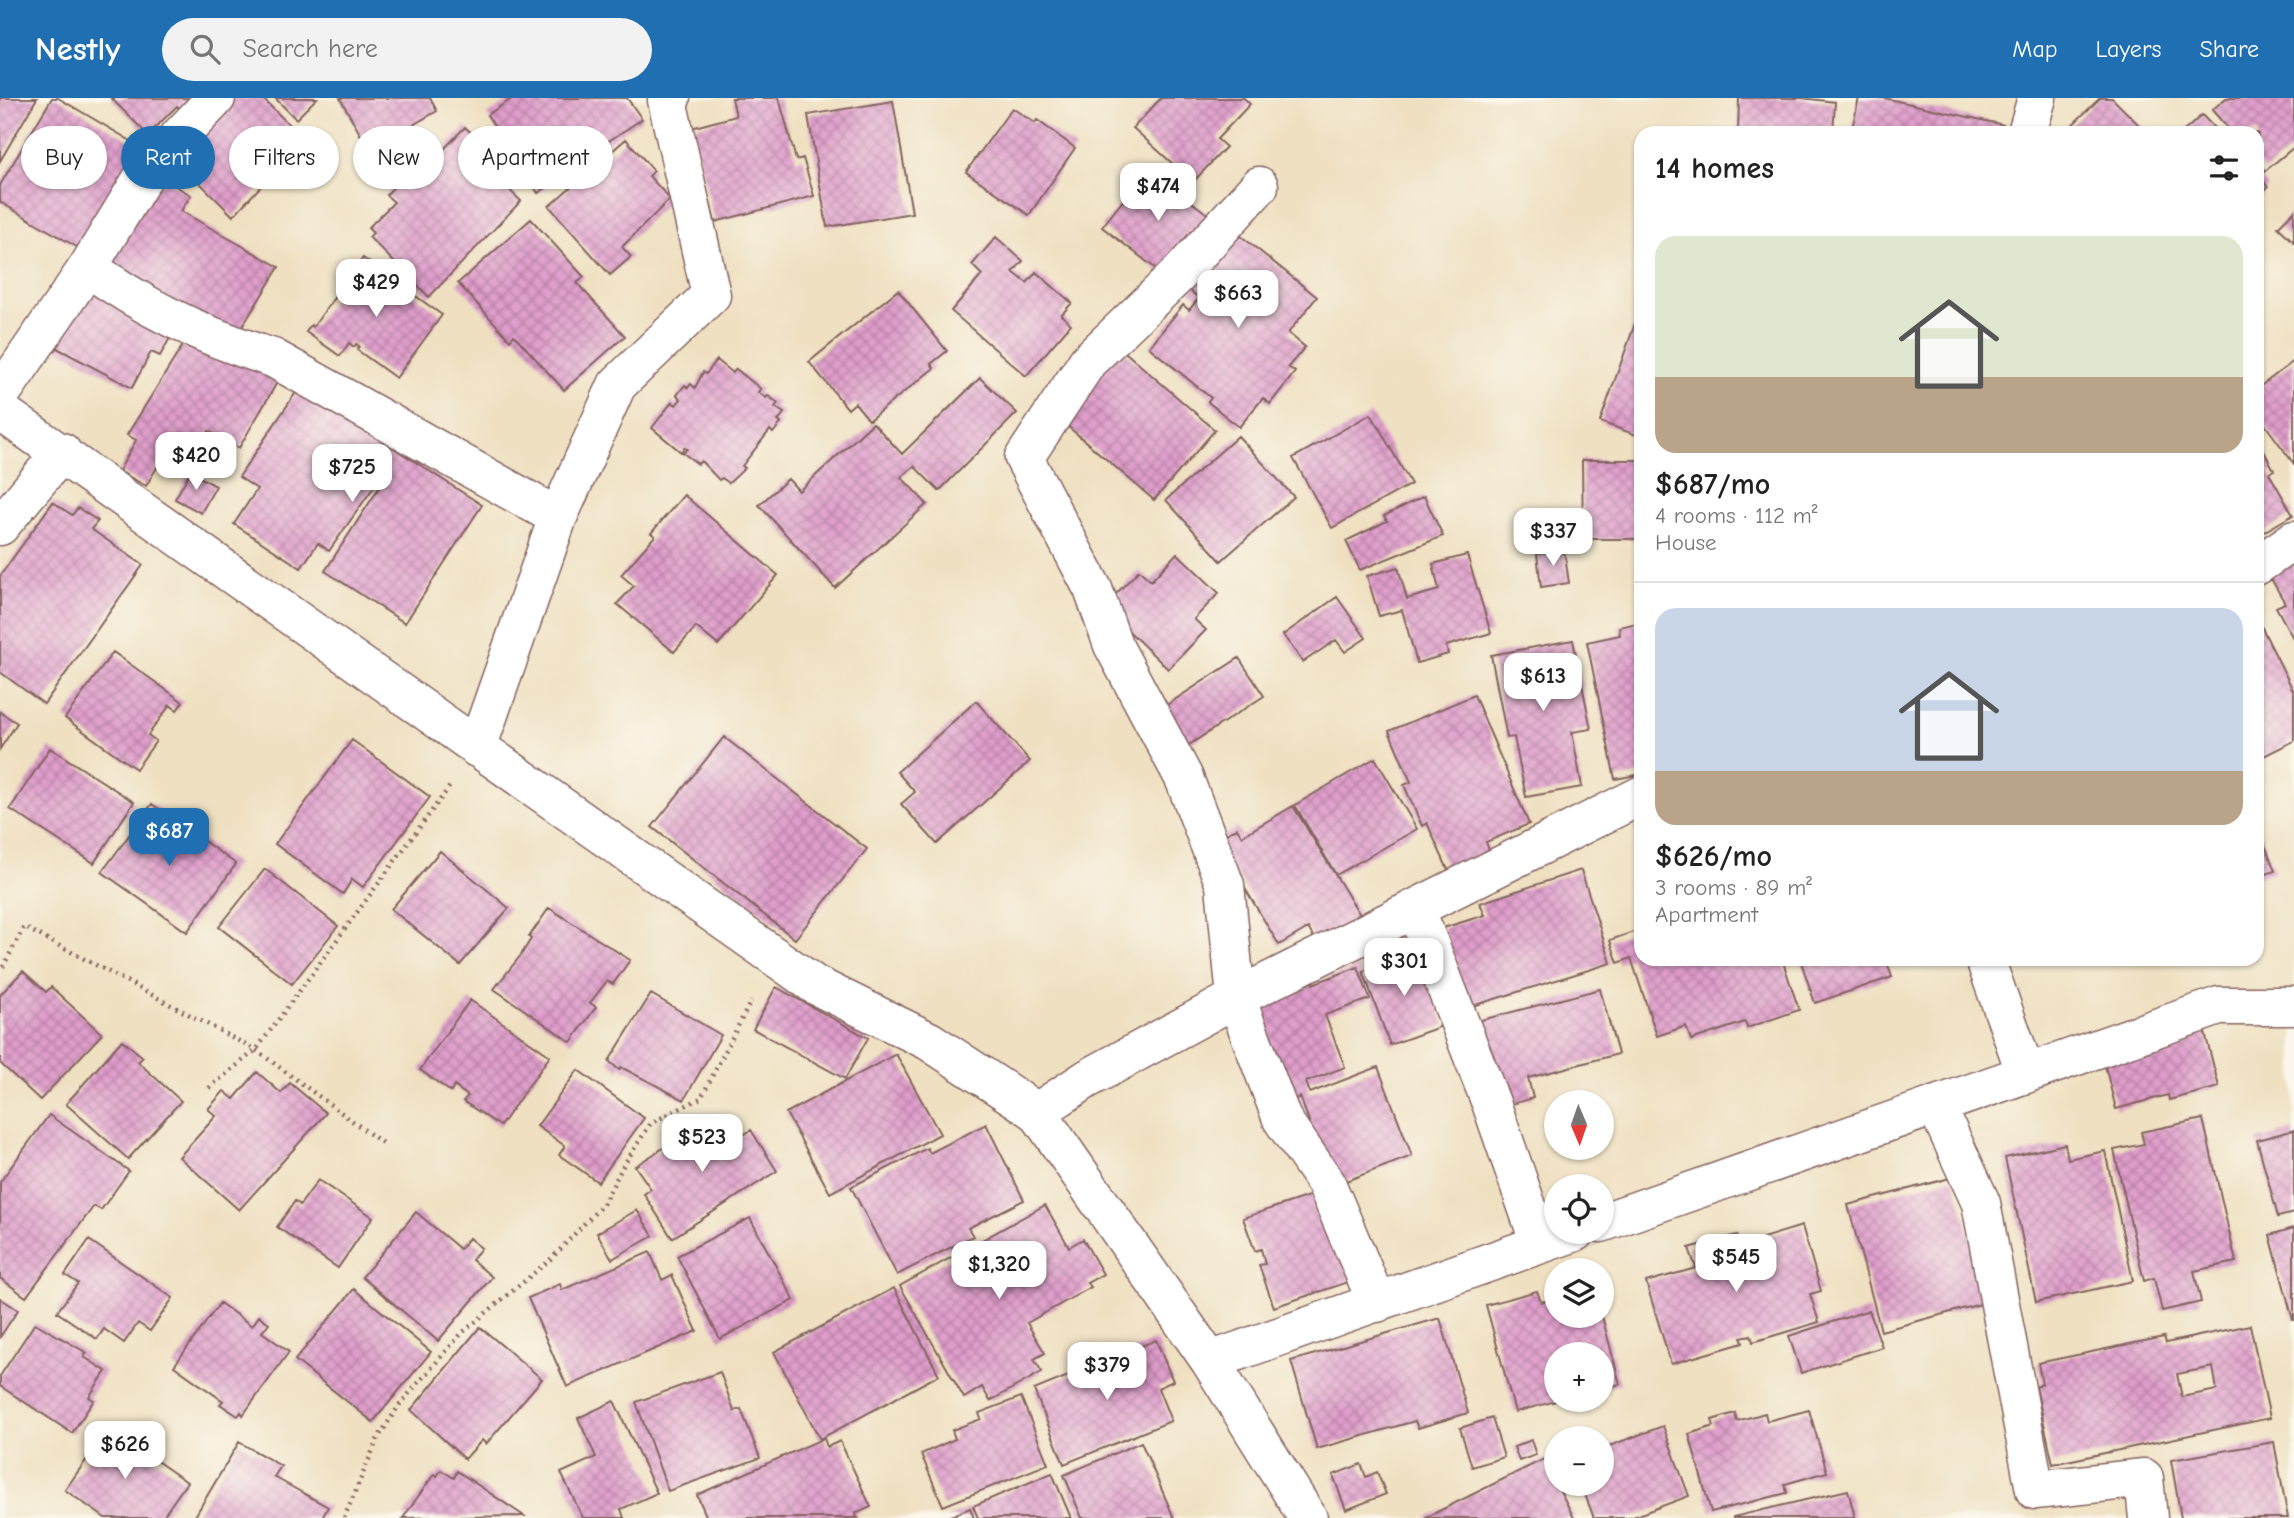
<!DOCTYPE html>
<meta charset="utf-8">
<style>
:root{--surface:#fff;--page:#f2f2f2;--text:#222;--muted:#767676;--line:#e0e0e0;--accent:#1f6fb2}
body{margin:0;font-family:"Comic Neue",sans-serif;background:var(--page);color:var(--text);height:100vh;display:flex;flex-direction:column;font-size:26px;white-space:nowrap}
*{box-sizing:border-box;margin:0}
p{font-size:23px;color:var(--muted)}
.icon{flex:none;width:38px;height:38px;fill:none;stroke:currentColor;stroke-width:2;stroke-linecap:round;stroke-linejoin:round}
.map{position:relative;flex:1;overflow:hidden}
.drawer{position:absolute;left:1634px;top:28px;width:630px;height:840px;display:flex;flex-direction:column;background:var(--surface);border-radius:21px;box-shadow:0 2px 5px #0004}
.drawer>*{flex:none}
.guide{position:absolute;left:21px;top:28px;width:665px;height:63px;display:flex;gap:14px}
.needle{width:46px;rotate:178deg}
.buttons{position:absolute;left:1544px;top:992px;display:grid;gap:14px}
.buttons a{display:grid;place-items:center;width:70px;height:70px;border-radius:50%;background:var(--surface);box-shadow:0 2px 5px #0004;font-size:35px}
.price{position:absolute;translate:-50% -60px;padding:0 16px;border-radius:14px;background:#fff;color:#222;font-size:23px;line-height:46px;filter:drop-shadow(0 2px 4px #0008)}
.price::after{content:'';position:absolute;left:50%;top:42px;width:21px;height:16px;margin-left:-10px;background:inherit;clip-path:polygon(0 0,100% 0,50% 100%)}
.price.active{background:var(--accent);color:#fff}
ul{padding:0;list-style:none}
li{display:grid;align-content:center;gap:14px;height:371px;padding:0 21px}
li+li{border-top:2px solid var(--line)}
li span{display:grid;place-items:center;height:217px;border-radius:21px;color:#555}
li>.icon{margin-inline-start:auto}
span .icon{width:126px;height:126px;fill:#fffc;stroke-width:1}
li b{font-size:30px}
h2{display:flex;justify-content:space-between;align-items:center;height:84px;padding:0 21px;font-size:30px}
.chip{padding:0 24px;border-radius:32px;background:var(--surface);box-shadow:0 2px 5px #0004;font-size:24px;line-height:63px}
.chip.active{background:var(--accent);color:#fff}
header{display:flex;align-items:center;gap:42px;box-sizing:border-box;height:98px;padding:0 35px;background:var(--accent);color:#fff}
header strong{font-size:33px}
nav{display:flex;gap:38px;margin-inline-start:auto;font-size:24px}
.search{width:490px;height:63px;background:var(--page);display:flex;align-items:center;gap:18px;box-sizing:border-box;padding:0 24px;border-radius:38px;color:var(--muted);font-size:26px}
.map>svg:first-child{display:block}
.building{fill:url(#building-cross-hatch);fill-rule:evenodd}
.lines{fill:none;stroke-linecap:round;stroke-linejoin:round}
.minor-casing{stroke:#846360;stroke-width:41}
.path{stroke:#846360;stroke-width:4.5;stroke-dasharray:2 5;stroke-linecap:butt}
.minor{stroke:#fff;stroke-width:38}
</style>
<header>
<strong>Nestly</strong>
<div class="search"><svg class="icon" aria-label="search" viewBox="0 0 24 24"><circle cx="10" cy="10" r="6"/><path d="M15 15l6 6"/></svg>Search here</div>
<nav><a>Map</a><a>Layers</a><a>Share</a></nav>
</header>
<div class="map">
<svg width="2294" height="1420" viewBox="0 0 2294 1420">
<defs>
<pattern id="building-cross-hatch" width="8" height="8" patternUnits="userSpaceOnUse" patternTransform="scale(1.75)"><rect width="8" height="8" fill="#df9ecb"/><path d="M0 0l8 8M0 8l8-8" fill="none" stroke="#b780a5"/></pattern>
</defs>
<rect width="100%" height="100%" fill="#fbf7ec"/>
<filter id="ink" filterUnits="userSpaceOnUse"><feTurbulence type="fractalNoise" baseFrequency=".0143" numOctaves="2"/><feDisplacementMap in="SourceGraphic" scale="14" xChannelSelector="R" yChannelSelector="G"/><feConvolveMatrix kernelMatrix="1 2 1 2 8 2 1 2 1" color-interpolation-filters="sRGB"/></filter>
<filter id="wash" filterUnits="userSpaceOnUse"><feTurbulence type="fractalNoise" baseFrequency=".00686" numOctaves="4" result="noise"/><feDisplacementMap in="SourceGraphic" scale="28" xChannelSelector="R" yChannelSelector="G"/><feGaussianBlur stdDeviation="1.57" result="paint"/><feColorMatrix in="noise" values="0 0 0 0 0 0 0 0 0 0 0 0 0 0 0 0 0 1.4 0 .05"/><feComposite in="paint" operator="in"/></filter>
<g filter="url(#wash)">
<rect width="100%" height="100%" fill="#efe0c1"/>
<g id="blocks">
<!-- building -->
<path class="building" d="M 0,0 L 37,0 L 0,63 Z
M 52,0 L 58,0 L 148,53 L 87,155 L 0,104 L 0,87 Z
M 111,0 L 201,0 L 185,16 L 177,8 L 148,37 Z
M 232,0 L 262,0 L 306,43 L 272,77 L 269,75 L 259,85 L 262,87 L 233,118 L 174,59 Z
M 275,0 L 317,0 L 296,21 Z
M 340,0 L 430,0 L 437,13 L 369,52 Z
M 513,0 L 627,0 L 642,21 L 580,62 L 572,54 L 580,67 L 538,95 L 487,17 Z
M 732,0 L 779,0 L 796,62 L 803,60 L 814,98 L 715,124 L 691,30 L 736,18 Z
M 1161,0 L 1244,0 L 1250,6 L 1217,41 L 1226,49 L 1193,84 L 1133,30 Z
M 1739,0 L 1801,0 L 1835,4 L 1833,35 L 1738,35 Z
M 1859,0 L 1884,0 L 2004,27 L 2002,35 L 1851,35 Z
M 2100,0 L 2112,0 L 2147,35 L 2064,35 Z
M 2226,0 L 2294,0 L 2294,49 L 2265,73 L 2258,65 L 2258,35 L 2232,35 L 2212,12 Z
M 893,3 L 912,115 L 827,129 L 808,17 Z
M 1012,10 L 1035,25 L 1037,22 L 1075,50 L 1029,117 L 966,74 Z
M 2202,17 L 2219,35 L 2182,35 Z
M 465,29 L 497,59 L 486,70 L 521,103 L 429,199 L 369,139 L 373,135 L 368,130 L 394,104 L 386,97 L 436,45 L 443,52 Z
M 626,41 L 654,73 L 649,78 L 670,101 L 622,149 L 631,159 L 610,177 L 549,108 Z
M 1148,71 L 1214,121 L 1168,180 L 1102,129 Z
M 156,77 L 191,97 L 181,113 L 279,169 L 234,242 L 110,166 Z
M 2258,77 L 2268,89 L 2258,99 Z
M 2294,113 L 2294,144 L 2278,129 Z
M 531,121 L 584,179 L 577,185 L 625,238 L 564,292 L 514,237 L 510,242 L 458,185 Z
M 1236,134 L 1317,199 L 1288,235 L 1305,249 L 1288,269 L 1295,274 L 1270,306 L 1263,300 L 1239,329 L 1208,304 L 1211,300 L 1149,249 L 1183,207 L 1189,212 L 1199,200 L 1189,192 Z
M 996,139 L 1023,163 L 1013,174 L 1027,185 L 1036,174 L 1072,205 L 1061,217 L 1071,226 L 1026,278 L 951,213 L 982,177 L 972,167 Z
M 363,160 L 442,217 L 396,280 L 357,252 L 359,248 L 356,246 L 354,249 L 349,245 L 340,258 L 306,234 L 311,227 L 313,229 Z
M 90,183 L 176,229 L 160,258 L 151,254 L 132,290 L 55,249 Z
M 898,192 L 947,253 L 931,266 L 934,270 L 869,322 L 855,305 L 848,311 L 809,264 Z
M 1642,206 L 1642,339 L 1600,324 Z
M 193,231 L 279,281 L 239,350 L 209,333 L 189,367 L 166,354 L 146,388 L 119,373 L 136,342 L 127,337 Z
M 1118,248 L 1215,332 L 1154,402 L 1064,325 Z
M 717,262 L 733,275 L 736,271 L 761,291 L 758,294 L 766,300 L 768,298 L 778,305 L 775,309 L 784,315 L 778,323 L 781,325 L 773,335 L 770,332 L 742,368 L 745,370 L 729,385 L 722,380 L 719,382 L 701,363 L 698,366 L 683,355 L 687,351 L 684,350 L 681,354 L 652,330 L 672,304 L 676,307 L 681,301 L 677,297 L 685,287 L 688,290 L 691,286 L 695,290 L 703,274 L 706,276 Z
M 2294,263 L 2294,366 L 2258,317 L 2258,290 Z
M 980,280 L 1017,315 L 939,393 L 914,368 L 901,379 L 927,406 L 835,490 L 759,407 L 788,381 L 799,393 L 873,325 L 902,356 Z
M 303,284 L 389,347 L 482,407 L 405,525 L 325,473 L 388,376 L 385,373 L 329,453 L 318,445 L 301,470 L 234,426 L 257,391 L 239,379 Z
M 1371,316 L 1411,386 L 1332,430 L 1293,360 Z
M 1238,338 L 1294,399 L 1221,463 L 1166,402 Z
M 2258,342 L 2274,372 L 2269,375 L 2293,417 L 2258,437 Z
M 1582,362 L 1642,362 L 1642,441 L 1583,441 Z
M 190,374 L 216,388 L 201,415 L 175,401 Z
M 684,397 L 778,477 L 718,547 L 696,529 L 674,554 L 617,506 L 634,488 L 621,477 L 655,438 L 651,435 Z
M 1424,398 L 1443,438 L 1360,472 L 1346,443 L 1387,423 L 1384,418 Z
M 53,404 L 72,417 L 78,410 L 98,423 L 91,431 L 143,467 L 44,606 L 0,574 L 0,478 Z
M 1564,451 L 1569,485 L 1541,489 L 1537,456 Z
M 1177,455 L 1219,495 L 1194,521 L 1206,532 L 1168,571 L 1109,514 L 1113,499 L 1139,472 L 1151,483 Z
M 1467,457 L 1491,535 L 1446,548 L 1448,556 L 1417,565 L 1402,512 L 1379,518 L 1367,478 L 1398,469 L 1407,501 L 1439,492 L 1433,466 Z
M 2294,464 L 2294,542 L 2276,509 L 2285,505 L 2269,477 Z
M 1337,499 L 1366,540 L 1345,554 L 1336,542 L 1303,564 L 1283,537 Z
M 2258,522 L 2294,594 L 2294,643 L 2258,661 Z
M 1642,524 L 1642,676 L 1615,681 L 1587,544 L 1620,537 L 1619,529 Z
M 1573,542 L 1591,631 L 1572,634 L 1582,689 L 1526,699 L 1514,639 L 1507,640 L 1491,557 Z
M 113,554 L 183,604 L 177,612 L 170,607 L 148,637 L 156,643 L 136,671 L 65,620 Z
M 1239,560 L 1264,598 L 1184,650 L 1159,612 Z
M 1474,597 L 1529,726 L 1486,744 L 1490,755 L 1448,772 L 1427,725 L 1422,728 L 1404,687 L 1411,684 L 1389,633 Z
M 976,603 L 1030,663 L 937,746 L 901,706 L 915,694 L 897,674 Z
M 0,614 L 17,625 L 0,651 Z
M 724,639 L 867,751 L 795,841 L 652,729 Z
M 352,642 L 430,699 L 363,789 L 352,781 L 343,796 L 275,746 Z
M 50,650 L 134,704 L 94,765 L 10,711 Z
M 1375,660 L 1417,731 L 1336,777 L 1295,707 Z
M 152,706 L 236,766 L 187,834 L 102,774 Z
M 1293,708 L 1360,817 L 1316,843 L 1308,830 L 1279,847 L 1222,752 L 1219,740 L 1237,730 L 1242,738 Z
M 1642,726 L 1642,748 L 1641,748 L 1635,729 Z
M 2258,729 L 2275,773 L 2258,779 Z
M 440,753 L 509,810 L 460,867 L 391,811 Z
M 265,771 L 338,828 L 292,886 L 219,829 Z
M 1581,772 L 1611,865 L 1469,909 L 1443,830 L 1485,817 L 1480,805 Z
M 549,810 L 630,862 L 613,886 L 607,883 L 590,905 L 596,909 L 571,944 L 494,891 L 521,857 L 531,841 L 529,839 Z
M 1636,833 L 1642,861 L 1782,861 L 1799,912 L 1747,930 L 1745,924 L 1691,942 L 1686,928 L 1657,938 L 1631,860 L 1618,865 L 1610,842 Z
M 1419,853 L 1445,927 L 1390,947 L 1363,873 Z
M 1800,861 L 1886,861 L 1892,879 L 1815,905 Z
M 1358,869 L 1370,901 L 1325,917 L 1345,969 L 1306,984 L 1310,995 L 1378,969 L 1412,1058 L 1333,1088 L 1300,999 L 1286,1004 L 1248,905 L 1311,881 L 1313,886 Z
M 23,873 L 46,894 L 51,889 L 102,936 L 40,1002 L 0,965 L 0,897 Z
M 776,889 L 868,940 L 845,981 L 753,931 Z
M 1600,891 L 1618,956 L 1528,980 L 1533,1000 L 1494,1011 L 1470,925 Z
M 651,896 L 721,937 L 684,1002 L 621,969 L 619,972 L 609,963 Z
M 470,902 L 550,958 L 500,1028 L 463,1003 L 468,998 L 454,988 L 451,994 L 420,972 Z
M 2204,931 L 2219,989 L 2169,1002 L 2168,997 L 2116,1011 L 2102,956 Z
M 122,942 L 143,959 L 138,964 L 181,1003 L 128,1061 L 66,1006 Z
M 896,956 L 940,1036 L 830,1095 L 786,1015 Z
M 578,972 L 644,1020 L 598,1084 L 559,1057 L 565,1048 L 537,1028 Z
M 257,974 L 281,995 L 290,985 L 326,1015 L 239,1112 L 179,1059 L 216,1018 L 208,1011 L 224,993 L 234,1001 Z
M 49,1017 L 129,1073 L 101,1112 L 94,1108 L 26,1199 L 0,1180 L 0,1084 Z
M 714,1018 L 731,1045 L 751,1032 L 777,1073 L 672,1140 L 644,1096 L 651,1091 L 635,1068 Z
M 2203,1021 L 2236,1164 L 2194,1173 L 2201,1204 L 2162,1213 L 2154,1180 L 2144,1183 L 2114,1052 L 2144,1046 L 2141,1034 Z
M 986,1026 L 1024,1102 L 968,1130 L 973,1138 L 897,1177 L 851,1089 L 927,1050 L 930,1055 Z
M 2294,1032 L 2294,1115 L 2278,1119 L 2257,1042 Z
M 2065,1046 L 2068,1061 L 2105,1053 L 2133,1183 L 2036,1204 L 2005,1060 Z
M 1954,1079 L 1988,1204 L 1881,1233 L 1848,1107 Z
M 318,1082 L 373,1119 L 338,1170 L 277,1129 L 295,1103 L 300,1107 Z
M 1324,1093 L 1354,1182 L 1274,1209 L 1259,1167 L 1265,1166 L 1261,1151 L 1255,1153 L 1243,1120 Z
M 1045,1107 L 1069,1149 L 1083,1141 L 1103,1176 L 1087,1185 L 1091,1189 L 1027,1225 L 1045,1255 L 1034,1261 L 1042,1274 L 990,1303 L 982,1289 L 964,1300 L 900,1188 Z
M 637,1112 L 653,1138 L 612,1161 L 597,1135 Z
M 416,1114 L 460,1151 L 469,1140 L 481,1150 L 472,1162 L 492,1179 L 438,1243 L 362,1179 Z
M 750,1120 L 794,1202 L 720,1241 L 677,1158 Z
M 1802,1128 L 1821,1193 L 1810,1196 L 1819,1224 L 1753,1244 L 1751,1237 L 1741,1239 L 1743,1245 L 1671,1266 L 1646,1184 L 1696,1170 L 1689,1150 L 1737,1137 L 1740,1147 Z
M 2294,1130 L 2294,1222 L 2293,1222 L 2270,1137 Z
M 89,1142 L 173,1200 L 150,1233 L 138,1225 L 124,1245 L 104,1231 L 97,1241 L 57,1214 L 78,1185 L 65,1177 Z
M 650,1154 L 662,1182 L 672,1177 L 697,1233 L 567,1289 L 528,1200 L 560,1186 L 562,1192 Z
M 894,1190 L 939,1277 L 820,1341 L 774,1254 Z
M 354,1191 L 431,1254 L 373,1324 L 295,1262 Z
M 1537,1193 L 1541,1204 L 1556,1200 L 1556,1218 L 1602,1218 L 1620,1286 L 1601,1291 L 1601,1256 L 1556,1256 L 1556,1303 L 1515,1314 L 1486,1207 Z
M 0,1200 L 18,1212 L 0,1239 Z
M 220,1205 L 252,1228 L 259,1218 L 269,1225 L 262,1234 L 289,1254 L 243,1317 L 241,1314 L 238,1318 L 220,1306 L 223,1303 L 174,1268 Z
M 1869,1212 L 1882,1249 L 1801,1275 L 1789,1238 Z
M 1440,1220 L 1468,1315 L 1418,1330 L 1415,1323 L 1317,1351 L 1291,1263 Z
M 35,1225 L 87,1255 L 84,1259 L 106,1273 L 89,1299 L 94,1302 L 72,1335 L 0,1288 L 0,1278 Z
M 2250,1227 L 2270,1320 L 2053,1366 L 2036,1289 L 2042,1286 L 2038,1265 L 2164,1239 L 2166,1245 ZM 2213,1269 L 2217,1292 L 2182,1299 L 2177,1276 Z
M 480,1229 L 542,1281 L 486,1346 L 482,1342 L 465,1361 L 411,1312 Z
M 1156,1242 L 1173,1283 L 1158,1290 L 1171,1323 L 1064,1366 L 1034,1292 Z
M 720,1274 L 734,1313 L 741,1311 L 760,1360 L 668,1393 L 636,1304 Z
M 1021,1299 L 1048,1366 L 943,1408 L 921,1356 L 955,1341 L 952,1332 L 981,1321 L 979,1315 Z
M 614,1303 L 657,1395 L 621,1411 L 624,1420 L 583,1420 L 561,1375 L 596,1359 L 578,1320 Z
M 1809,1312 L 1827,1374 L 1785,1386 L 1787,1395 L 1711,1414 L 1689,1336 L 1714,1328 L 1712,1322 L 1735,1315 L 1737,1323 L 1765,1315 L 1767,1323 Z
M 1492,1320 L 1504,1359 L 1472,1369 L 1460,1330 Z
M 1663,1328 L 1689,1398 L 1630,1420 L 1594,1420 L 1581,1386 L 1601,1386 L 1601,1351 Z
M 109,1330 L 187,1384 L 162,1420 L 105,1420 L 65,1392 Z
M 824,1340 L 827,1349 L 840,1343 L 871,1409 L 855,1416 L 858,1420 L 707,1420 L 697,1397 Z
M 1531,1342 L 1536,1357 L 1519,1363 L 1514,1349 Z
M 239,1344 L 281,1368 L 274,1379 L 328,1409 L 322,1420 L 194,1420 Z
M 1141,1344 L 1174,1420 L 1082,1420 L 1064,1377 Z
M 2274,1344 L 2288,1420 L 2181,1420 L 2171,1362 Z
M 1544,1361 L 1574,1420 L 1425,1420 Z
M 1361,1366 L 1366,1379 L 1377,1374 L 1386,1396 L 1346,1412 L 1333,1377 Z
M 441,1372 L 454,1380 L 457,1373 L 524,1418 L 403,1420 L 434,1376 L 437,1378 Z
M 1052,1375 L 1071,1420 L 978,1420 L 973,1408 Z
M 1848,1392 L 1855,1420 L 1733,1420 L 1733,1419 Z
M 970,1410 L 974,1420 L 946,1420 Z"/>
</g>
</g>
<g filter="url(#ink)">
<use href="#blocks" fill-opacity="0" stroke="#846360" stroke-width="2"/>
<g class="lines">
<!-- minor casing -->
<g class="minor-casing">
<path id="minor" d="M 2027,35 L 2037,0
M 1259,88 L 1180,175 L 1088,263 L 1024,360 L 1093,491 L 1113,547 L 1184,680 L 1225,787 L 1236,900 L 1282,1021 L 1326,1085 L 1377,1205
M 88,169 C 142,209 208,240 273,260 L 558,419
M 0,297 L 88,169 L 148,71 L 216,0
M 0,313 L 815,887 L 929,943 L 1037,1014 L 1210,1263 L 1308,1420
M 0,428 L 62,354
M 2258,467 L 2294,442
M 477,650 L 558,419 L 617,287 L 711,197 L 667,2 L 671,0
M 1416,812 L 1491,1005 L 1540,1146
M 1985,861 L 2026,976
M 1936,1007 L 1981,1105 L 2035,1392 L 2144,1380 L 2148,1420
M 1037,1014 L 1087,981 L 1236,900 L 1642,697
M 1601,1125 L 2219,908 L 2294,908
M 1210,1263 L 1575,1134"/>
</g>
<!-- path -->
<path class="path" d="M 3,869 L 24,829 L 256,952 L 385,1047
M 209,990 L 256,952 L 450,688
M 344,1420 L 378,1340 L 400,1306 L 462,1235 L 552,1160 L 603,1106 L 623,1068 L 651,1025 L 701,1000 L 751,903"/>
<!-- minor -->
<use href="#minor" class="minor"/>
</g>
</g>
</svg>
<div class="buttons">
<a><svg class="needle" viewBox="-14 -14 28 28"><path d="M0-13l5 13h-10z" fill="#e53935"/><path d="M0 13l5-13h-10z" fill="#767676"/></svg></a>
<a><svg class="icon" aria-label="locate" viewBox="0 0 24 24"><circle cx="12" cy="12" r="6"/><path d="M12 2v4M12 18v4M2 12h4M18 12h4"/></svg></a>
<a><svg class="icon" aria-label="layers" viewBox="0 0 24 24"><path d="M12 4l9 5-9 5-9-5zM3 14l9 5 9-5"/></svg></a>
<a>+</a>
<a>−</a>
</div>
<b class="price" style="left:1158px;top:125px">$474</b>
<b class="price" style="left:376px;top:221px">$429</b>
<b class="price" style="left:1238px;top:232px">$663</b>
<b class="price" style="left:196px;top:394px">$420</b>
<b class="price" style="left:352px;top:406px">$725</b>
<b class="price" style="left:1553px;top:470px">$337</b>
<b class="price" style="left:1543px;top:615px">$613</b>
<b class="price active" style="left:169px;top:770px">$687</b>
<b class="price" style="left:1404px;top:900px">$301</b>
<b class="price" style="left:702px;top:1076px">$523</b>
<b class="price" style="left:1736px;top:1196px">$545</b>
<b class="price" style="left:999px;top:1203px">$1,320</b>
<b class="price" style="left:1107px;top:1304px">$379</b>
<b class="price" style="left:125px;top:1383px">$626</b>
<div class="guide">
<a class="chip">Buy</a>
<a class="chip active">Rent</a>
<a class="chip">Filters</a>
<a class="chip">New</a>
<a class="chip">Apartment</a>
</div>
<section class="drawer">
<h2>14 homes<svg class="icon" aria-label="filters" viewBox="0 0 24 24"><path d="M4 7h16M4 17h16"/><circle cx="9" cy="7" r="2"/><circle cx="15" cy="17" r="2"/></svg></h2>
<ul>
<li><span style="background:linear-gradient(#dfe7d0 65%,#b9a48a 0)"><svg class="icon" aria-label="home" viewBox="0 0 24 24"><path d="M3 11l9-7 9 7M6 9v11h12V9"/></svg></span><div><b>$687/mo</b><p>4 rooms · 112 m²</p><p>House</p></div></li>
<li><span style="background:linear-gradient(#c9d6e8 75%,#b9a48a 0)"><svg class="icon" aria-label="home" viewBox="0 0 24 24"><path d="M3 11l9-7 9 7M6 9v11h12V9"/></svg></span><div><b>$626/mo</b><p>3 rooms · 89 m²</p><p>Apartment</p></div></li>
</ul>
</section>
</div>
